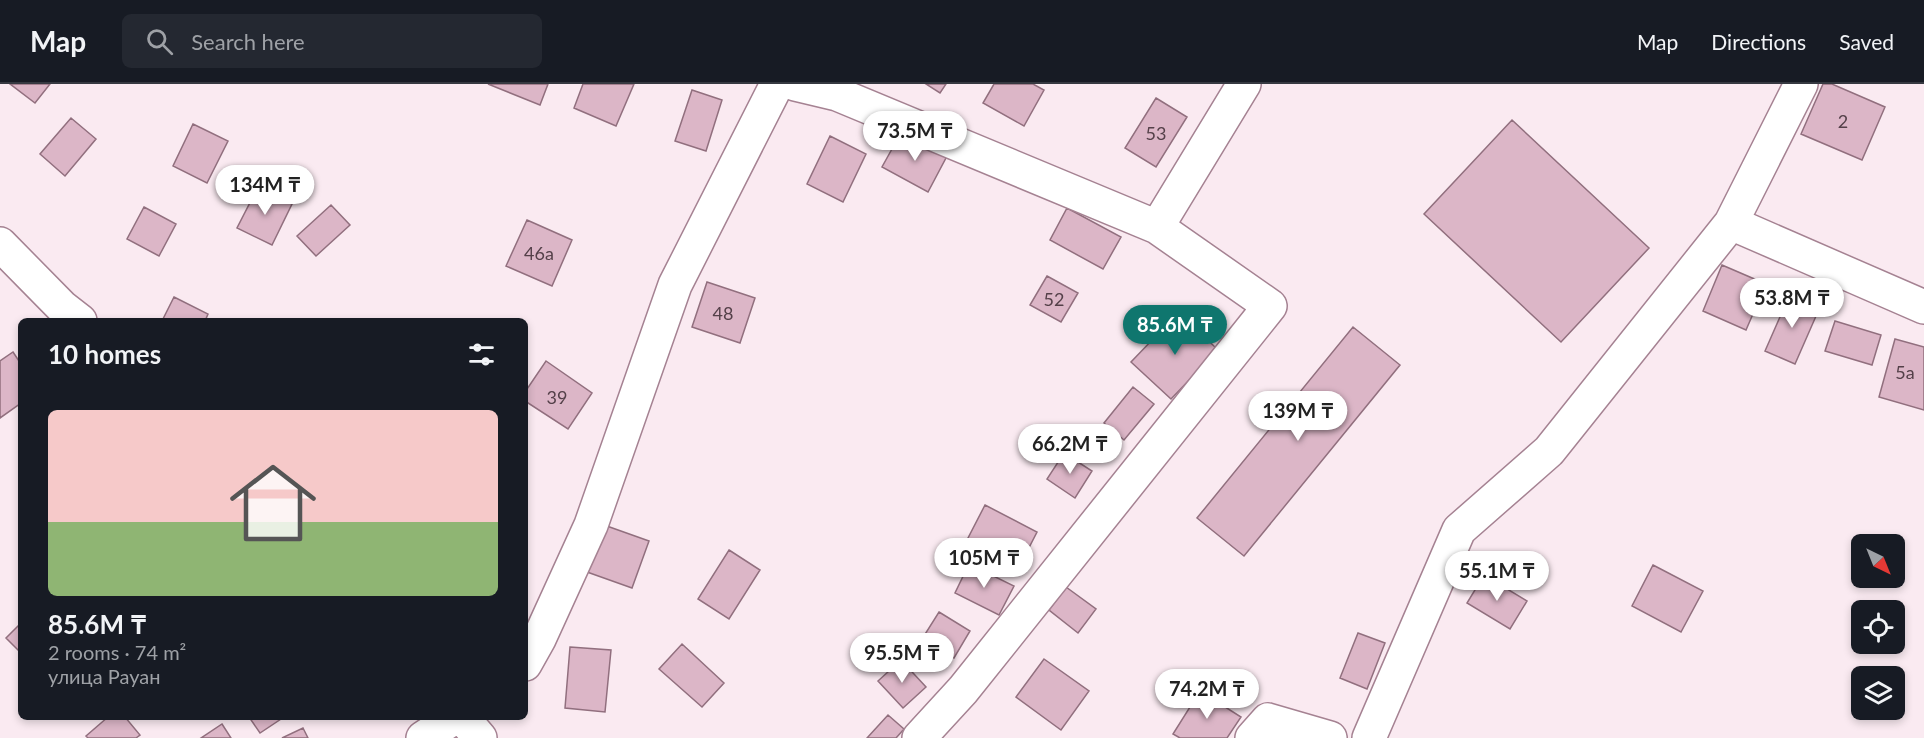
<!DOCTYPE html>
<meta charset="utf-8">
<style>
:root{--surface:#171b24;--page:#242831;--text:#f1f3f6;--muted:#9ea1a6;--line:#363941;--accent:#0f766e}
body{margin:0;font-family:Lato,sans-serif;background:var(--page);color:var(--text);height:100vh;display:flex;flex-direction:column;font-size:22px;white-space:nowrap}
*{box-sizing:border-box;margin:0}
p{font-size:20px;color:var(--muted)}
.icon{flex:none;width:33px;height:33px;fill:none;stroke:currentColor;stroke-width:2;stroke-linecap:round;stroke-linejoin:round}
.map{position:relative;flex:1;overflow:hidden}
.panel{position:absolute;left:18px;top:234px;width:510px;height:402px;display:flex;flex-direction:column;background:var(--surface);border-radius:9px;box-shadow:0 3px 9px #0003}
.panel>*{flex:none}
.needle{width:39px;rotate:137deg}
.buttons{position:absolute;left:1851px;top:450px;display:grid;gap:12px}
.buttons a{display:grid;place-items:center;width:54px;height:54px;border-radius:9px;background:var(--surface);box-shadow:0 3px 9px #0003;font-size:30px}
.price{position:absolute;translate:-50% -51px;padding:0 14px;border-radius:21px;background:#fff;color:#222;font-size:20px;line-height:39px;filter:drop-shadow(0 2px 3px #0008)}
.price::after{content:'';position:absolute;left:50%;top:36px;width:18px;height:14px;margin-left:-9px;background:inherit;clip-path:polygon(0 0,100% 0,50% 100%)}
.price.active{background:var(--accent);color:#fff}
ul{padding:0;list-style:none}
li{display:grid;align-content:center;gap:12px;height:318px;padding:0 30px}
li+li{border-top:2px solid var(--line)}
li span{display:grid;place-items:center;height:186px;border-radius:9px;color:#555}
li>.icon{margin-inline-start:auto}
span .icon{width:108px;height:108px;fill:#fffc;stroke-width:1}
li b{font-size:26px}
h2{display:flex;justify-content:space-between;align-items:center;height:72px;padding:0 30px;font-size:26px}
header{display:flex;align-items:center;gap:36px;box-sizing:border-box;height:84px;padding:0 30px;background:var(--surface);border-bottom:2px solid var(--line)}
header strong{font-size:28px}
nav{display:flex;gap:33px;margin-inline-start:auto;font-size:21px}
.search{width:420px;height:54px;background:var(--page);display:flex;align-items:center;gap:15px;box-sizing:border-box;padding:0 21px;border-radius:9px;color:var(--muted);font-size:22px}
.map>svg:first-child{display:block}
.building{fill:#dcb6c7;stroke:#916f7e;stroke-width:1.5}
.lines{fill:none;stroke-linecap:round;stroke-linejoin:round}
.minor-casing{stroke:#a58292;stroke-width:36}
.minor{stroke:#fff;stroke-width:33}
.labels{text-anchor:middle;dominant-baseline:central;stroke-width:5;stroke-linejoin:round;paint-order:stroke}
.number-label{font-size:18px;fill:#544049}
</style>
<header>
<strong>Map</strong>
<div class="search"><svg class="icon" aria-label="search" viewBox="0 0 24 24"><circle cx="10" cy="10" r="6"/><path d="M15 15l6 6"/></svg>Search here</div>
<nav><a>Map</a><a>Directions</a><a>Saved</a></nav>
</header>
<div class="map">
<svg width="1924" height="654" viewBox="0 0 1924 654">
<rect width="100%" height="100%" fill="#faeaf1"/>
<!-- building -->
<path class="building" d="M 10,0 L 50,0 L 35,19 Z
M 488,0 L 548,0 L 540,21 Z
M 583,0 L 634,0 L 616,42 L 574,24 Z
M 926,0 L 946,0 L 940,9 Z
M 994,0 L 1033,0 L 1044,6 L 1024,42 L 983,19 Z
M 1823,0 L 1832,0 L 1885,23 L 1862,76 L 1801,50 Z
M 692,6 L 722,16 L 706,67 L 675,57 Z
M 1156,14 L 1187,33 L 1156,83 L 1125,64 Z
M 71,34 L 96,55 L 65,92 L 40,70 Z
M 1512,36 L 1649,164 L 1561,258 L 1424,130 Z
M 193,40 L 228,57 L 207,99 L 173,82 Z
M 902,47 L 947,72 L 928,108 L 882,83 Z
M 830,52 L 866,70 L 843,118 L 807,100 Z
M 258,103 L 292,120 L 272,161 L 237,144 Z
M 331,121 L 350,141 L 316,172 L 297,152 Z
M 144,123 L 176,140 L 159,172 L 127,155 Z
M 1067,124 L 1121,153 L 1103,185 L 1050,156 Z
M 527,136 L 572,156 L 552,202 L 506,182 Z
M 1722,181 L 1766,200 L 1746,246 L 1703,227 Z
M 1047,192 L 1078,209 L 1061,238 L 1030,221 Z
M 707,198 L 755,214 L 740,259 L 692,243 Z
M 1790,210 L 1820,223 L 1795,280 L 1765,267 Z
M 174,213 L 208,230 L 205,237 L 162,237 Z
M 1179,228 L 1218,266 L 1171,315 L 1131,278 Z
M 1835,237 L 1881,251 L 1872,281 L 1825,267 Z
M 1353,243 L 1400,281 L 1244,472 L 1197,434 Z
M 1895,255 L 1924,263 L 1924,326 L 1879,313 Z
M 13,268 L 21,280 L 21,319 L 0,334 L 0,277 Z
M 546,277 L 592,309 L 568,345 L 525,317 L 525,308 Z
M 1133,303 L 1154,320 L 1124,356 L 1104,339 Z
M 1064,369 L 1092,387 L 1075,414 L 1047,395 Z
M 985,421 L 1037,448 L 1019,483 L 967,456 Z
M 604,441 L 649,457 L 632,504 L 587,488 Z
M 729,466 L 760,486 L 729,535 L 698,515 Z
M 969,480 L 1014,502 L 999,531 L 955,509 Z
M 1653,481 L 1703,507 L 1681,548 L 1632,522 Z
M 1484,491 L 1527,517 L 1510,545 L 1467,519 Z
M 1066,503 L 1096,525 L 1078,549 L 1049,526 Z
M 939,528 L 970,547 L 954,574 L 922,555 Z
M 21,539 L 21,569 L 6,554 Z
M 1358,549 L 1385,559 L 1367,605 L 1340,594 Z
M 682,560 L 724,599 L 702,623 L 659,585 Z
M 570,563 L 611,566 L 605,628 L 565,624 Z
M 1044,575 L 1089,607 L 1061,646 L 1016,613 Z
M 901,576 L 926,603 L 903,624 L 878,597 Z
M 1200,607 L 1241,633 L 1227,654 L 1180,654 L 1173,650 Z
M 888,631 L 904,645 L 896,654 L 867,654 Z
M 108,633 L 125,633 L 140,651 L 136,654 L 88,654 L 86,652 Z
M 249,633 L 284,633 L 260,649 Z
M 222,640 L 231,654 L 201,654 Z
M 303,644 L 308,654 L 282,654 Z"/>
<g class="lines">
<!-- minor casing -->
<g class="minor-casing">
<path id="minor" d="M 795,0 L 837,10 L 1157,143 L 1244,0
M 1731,139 L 1924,223
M 0,160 L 62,223 L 80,237
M 525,580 L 539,555 L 591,441 L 675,201 L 777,0
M 462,633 L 480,654
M 423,654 L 455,633
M 919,654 L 963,606 L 1270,222 L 1157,143
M 1252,654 L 1268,636 L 1330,654
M 1369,654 L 1459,446 L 1549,367 L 1731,139 L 1801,0"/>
</g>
<!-- minor -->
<use href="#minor" class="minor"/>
</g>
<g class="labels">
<!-- number labels -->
<g class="number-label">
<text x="1843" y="37">2</text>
<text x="1156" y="49">53</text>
<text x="539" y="169">46а</text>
<text x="1054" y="215">52</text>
<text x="723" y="229">48</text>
<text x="1905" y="288">5а</text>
<text x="557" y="313">39</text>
</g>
</g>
</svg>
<div class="buttons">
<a><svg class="needle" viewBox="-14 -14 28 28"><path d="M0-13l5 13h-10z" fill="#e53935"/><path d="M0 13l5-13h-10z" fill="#9ea1a6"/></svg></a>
<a><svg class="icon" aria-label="locate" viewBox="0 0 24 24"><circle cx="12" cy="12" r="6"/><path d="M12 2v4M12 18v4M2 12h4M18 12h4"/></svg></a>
<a><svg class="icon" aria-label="layers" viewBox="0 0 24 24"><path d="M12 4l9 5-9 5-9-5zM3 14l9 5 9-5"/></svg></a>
</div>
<b class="price" style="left:915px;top:78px">73.5M ₸</b>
<b class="price" style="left:265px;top:132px">134M ₸</b>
<b class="price" style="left:1792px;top:245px">53.8M ₸</b>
<b class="price active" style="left:1175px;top:272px">85.6M ₸</b>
<b class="price" style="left:1298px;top:358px">139M ₸</b>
<b class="price" style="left:1070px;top:391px">66.2M ₸</b>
<b class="price" style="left:984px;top:505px">105M ₸</b>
<b class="price" style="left:1497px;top:518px">55.1M ₸</b>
<b class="price" style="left:902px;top:600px">95.5M ₸</b>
<b class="price" style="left:1207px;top:636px">74.2M ₸</b>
<section class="panel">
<h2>10 homes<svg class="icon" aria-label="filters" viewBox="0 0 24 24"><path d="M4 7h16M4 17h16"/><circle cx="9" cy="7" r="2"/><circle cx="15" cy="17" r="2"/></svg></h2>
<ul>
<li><span style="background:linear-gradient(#f6c9c9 60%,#8fb573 0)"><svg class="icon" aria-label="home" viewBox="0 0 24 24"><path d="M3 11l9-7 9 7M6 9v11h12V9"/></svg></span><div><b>85.6M ₸</b><p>2 rooms · 74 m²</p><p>улица Рауан</p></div></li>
</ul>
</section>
</div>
